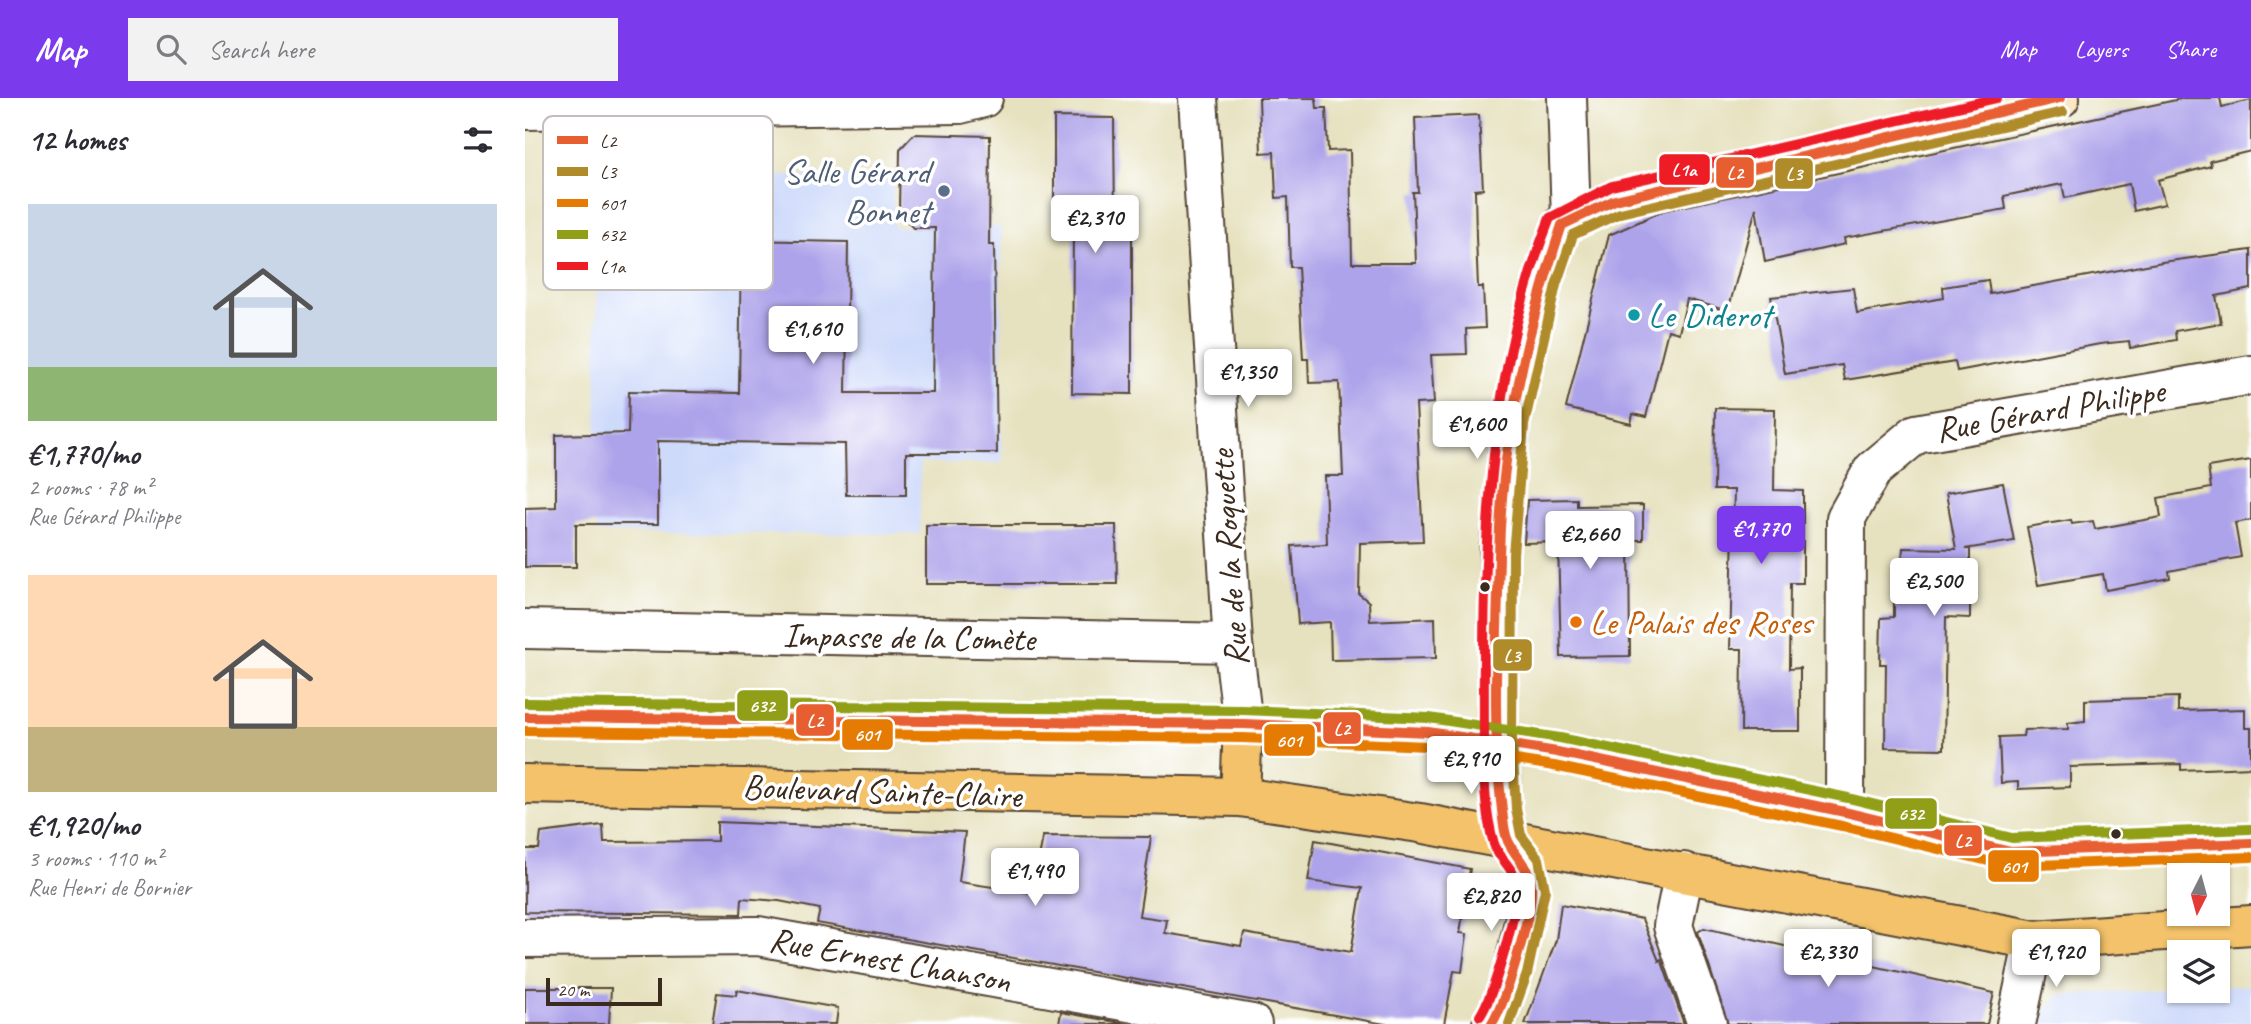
<!DOCTYPE html>
<meta charset="utf-8">
<style>
:root{--surface:#fff;--page:#f2f2f3;--text:#2b2b33;--muted:#7c7c81;--accent:#7c3aed}
body{margin:0;font-family:Caveat,sans-serif;background:var(--page);color:var(--text);height:100vh;display:flex;flex-direction:column;font-size:26px;white-space:nowrap}
*{box-sizing:border-box;margin:0}
p{font-size:23px;color:var(--muted)}
.icon{flex:none;width:38px;height:38px;fill:none;stroke:currentColor;stroke-width:2;stroke-linecap:round;stroke-linejoin:round}
.map{position:relative;flex:1;overflow:hidden}
.drawer{display:flex;flex-direction:column;background:var(--surface);width:525px}
.drawer>*{flex:none}
.needle{width:46px;rotate:186deg}
.fabs{position:absolute;left:1642px;top:765px;display:grid;gap:14px}
.fabs a{display:grid;place-items:center;width:63px;height:63px;border-radius:0px;background:var(--surface);box-shadow:0 2px 5px #0004;font-size:35px}
.scale{position:absolute;left:21px;bottom:18px;width:116px;box-sizing:border-box;padding-left:7px;border:4px solid #3b2a1e;border-top:0;font-size:19px;line-height:24px;white-space:nowrap;color:#3b2a1e;-webkit-text-stroke:5px #fff;paint-order:stroke}
.price{position:absolute;translate:-50% -60px;padding:0 16px;border-radius:7px;background:#fff;color:#222;font-size:23px;line-height:46px;filter:drop-shadow(0 2px 4px #0008)}
.price::after{content:'';position:absolute;left:50%;top:42px;width:21px;height:16px;margin-left:-10px;background:inherit;clip-path:polygon(0 0,100% 0,50% 100%)}
.price.current{background:var(--accent);color:#fff}
ul{padding:0;list-style:none}
li{display:grid;align-content:center;gap:14px;height:371px;padding:0 28px}
li span{display:grid;place-items:center;height:217px;border-radius:0px;color:#555}
li>.icon{margin-inline-start:auto}
span .icon{width:126px;height:126px;fill:#fffc;stroke-width:1}
li b{font-size:30px}
h2{display:flex;justify-content:space-between;align-items:center;height:84px;padding:0 28px;font-size:30px}
header{display:flex;align-items:center;gap:42px;box-sizing:border-box;height:98px;padding:0 35px;background:var(--accent);color:#fff}
header strong{font-size:33px}
nav{display:flex;gap:38px;margin-inline-start:auto;font-size:24px}
.search{width:490px;height:63px;background:var(--page);display:flex;align-items:center;gap:18px;box-sizing:border-box;padding:0 24px;border-radius:0px;color:var(--muted);font-size:26px}
main{display:flex;flex:1;min-height:0}
.map>svg:first-child{display:block}
.built{fill:#cedafa}
.building{fill:#ada3ea}
.lines{fill:none;stroke-linecap:round;stroke-linejoin:round}
.street-casing{stroke:#554536;stroke-width:42}
.secondary-casing{stroke:#554536;stroke-width:42}
.primary-casing{stroke:#554536;stroke-width:42}
.street{stroke:#fff;stroke-width:38}
.secondary{stroke:#fae7c3;stroke-width:38}
.primary{stroke:#f3c26a;stroke-width:38}
.bus-1-casing{stroke:#fff;stroke-width:16}
.bus-2-casing{stroke:#fff;stroke-width:16}
.bus-3-casing{stroke:#fff;stroke-width:16}
.bus-4-casing{stroke:#fff;stroke-width:16}
.bus-5-casing{stroke:#fff;stroke-width:16}
.bus-1{stroke:#e75e30;stroke-width:10}
.bus-2{stroke:#b08b2a;stroke-width:10}
.bus-3{stroke:#e57b02;stroke-width:10}
.bus-4{stroke:#919f18;stroke-width:10}
.bus-5{stroke:#ee1c25;stroke-width:10}
.service-dot{fill:#5c6f8a;stroke:#fff;stroke-width:2.5}
.culture-dot{fill:#0f9aa8;stroke:#fff;stroke-width:2.5}
.bus-dot{fill:#3b2a1e;stroke:#fff;stroke-width:2.5}
.food-dot{fill:#e8710a;stroke:#fff;stroke-width:2.5}
.labels{text-anchor:middle;dominant-baseline:central;stroke-width:7;stroke-linejoin:round;paint-order:stroke}
.service-label{font-size:35px;fill:#4e5e75;stroke:#fff;text-anchor:end}
.culture-label{font-size:35px;fill:#0d838f;stroke:#fff;text-anchor:start}
.street-label{font-size:35px;fill:#3b2a1e;stroke:#fff}
.food-label{font-size:35px;fill:#c56008;stroke:#fff;text-anchor:start}
.key{fill:#fff;stroke:#c4bfbc;stroke-width:2}
.key-label{font-size:19px;fill:#3b2a1e}
.line-badge{stroke:#fff;stroke-width:2.5}
.badge-label{font-size:19px;text-anchor:middle;font-weight:bold;fill:#fff}
</style>
<header>
<strong>Map</strong>
<div class="search"><svg class="icon" aria-label="search" viewBox="0 0 24 24"><circle cx="10" cy="10" r="6"/><path d="M15 15l6 6"/></svg>Search here</div>
<nav><a>Map</a><a>Layers</a><a>Share</a></nav>
</header>
<main>
<section class="drawer">
<h2>12 homes<svg class="icon" aria-label="filters" viewBox="0 0 24 24"><path d="M4 7h16M4 17h16"/><circle cx="9" cy="7" r="2"/><circle cx="15" cy="17" r="2"/></svg></h2>
<ul>
<li><span style="background:linear-gradient(#c9d6e8 75%,#8fb573 0)"><svg class="icon" aria-label="home" viewBox="0 0 24 24"><path d="M3 11l9-7 9 7M6 9v11h12V9"/></svg></span><div><b>€1,770/mo</b><p>2 rooms · 78 m²</p><p>Rue Gérard Philippe</p></div></li>
<li><span style="background:linear-gradient(#ffd9b3 70%,#c2b280 0)"><svg class="icon" aria-label="home" viewBox="0 0 24 24"><path d="M3 11l9-7 9 7M6 9v11h12V9"/></svg></span><div><b>€1,920/mo</b><p>3 rooms · 110 m²</p><p>Rue Henri de Bornier</p></div></li>
</ul>
</section>
<div class="map">
<svg width="1726" height="926" viewBox="0 0 1726 926">
<rect width="100%" height="100%" fill="#fff"/>
<filter id="ink" filterUnits="userSpaceOnUse"><feTurbulence type="fractalNoise" baseFrequency=".0143" numOctaves="2"/><feDisplacementMap in="SourceGraphic" scale="14" xChannelSelector="R" yChannelSelector="G"/><feConvolveMatrix kernelMatrix="1 2 1 2 8 2 1 2 1" color-interpolation-filters="sRGB"/></filter>
<filter id="wash" filterUnits="userSpaceOnUse"><feTurbulence type="fractalNoise" baseFrequency=".00686" numOctaves="4" result="noise"/><feDisplacementMap in="SourceGraphic" scale="28" xChannelSelector="R" yChannelSelector="G"/><feGaussianBlur stdDeviation="1.57" result="paint"/><feColorMatrix in="noise" values="0 0 0 0 0 0 0 0 0 0 0 0 0 0 0 0 0 1.4 0 .05"/><feComposite in="paint" operator="in"/></filter>
<g filter="url(#wash)">
<rect width="100%" height="100%" fill="#e6e1be"/>
<!-- built -->
<path class="built" d="M 72,76 L 368,78 L 369,129 L 476,129 L 477,365 L 395,365 L 395,436 L 71,435 Z
M 1726,887 L 1726,926 L 1512,926 L 1514,918 L 1535,897 L 1654,891 L 1692,892 L 1692,889 Z"/>
<g id="blocks">
<!-- building -->
<path class="building" d="M 734,0 L 791,0 L 792,10 L 801,10 L 803,53 L 825,52 L 827,165 L 891,165 L 888,94 L 893,94 L 890,20 L 954,17 L 958,91 L 950,92 L 951,139 L 953,189 L 958,189 L 960,230 L 941,231 L 942,256 L 906,257 L 909,305 L 891,306 L 898,443 L 835,445 L 834,496 L 844,504 L 845,523 L 910,520 L 911,560 L 806,562 L 805,524 L 773,526 L 767,448 L 802,446 L 800,378 L 818,378 L 814,284 L 784,285 L 783,261 L 778,261 L 773,169 L 765,169 L 763,99 L 751,100 L 749,54 L 736,55 Z
M 1660,0 L 1695,0 L 1697,9 L 1726,2 L 1726,53 L 1685,63 L 1686,68 L 1633,82 L 1640,106 L 1609,113 L 1604,86 L 1540,100 L 1537,86 L 1479,98 L 1481,111 L 1319,140 L 1320,146 L 1240,164 L 1231,110 L 1203,213 L 1162,201 L 1154,235 L 1143,232 L 1121,319 L 1108,316 L 1106,326 L 1041,310 L 1084,137 L 1138,113 Z
M 529,19 L 589,20 L 590,125 L 607,125 L 607,296 L 547,295 L 548,125 L 529,125 Z
M 389,36 L 465,38 L 464,147 L 469,147 L 472,355 L 381,355 L 381,397 L 321,397 L 320,346 L 133,343 L 133,426 L 51,426 L 51,469 L 0,469 L 0,410 L 31,409 L 31,337 L 103,335 L 104,293 L 214,295 L 216,142 L 323,144 L 321,295 L 408,295 L 410,130 L 388,130 L 374,114 L 375,51 Z
M 1726,152 L 1726,191 L 1691,198 L 1696,225 L 1650,233 L 1651,242 L 1605,250 L 1604,243 L 1575,246 L 1432,273 L 1430,264 L 1320,282 L 1317,267 L 1260,276 L 1246,199 L 1328,190 L 1332,215 L 1419,200 L 1418,189 L 1463,182 L 1465,196 L 1637,164 Z
M 1190,310 L 1250,311 L 1249,392 L 1278,393 L 1278,485 L 1265,485 L 1264,571 L 1275,570 L 1275,633 L 1216,633 L 1217,551 L 1205,551 L 1209,392 L 1189,392 Z
M 1726,362 L 1726,422 L 1710,425 L 1716,459 L 1644,473 L 1645,480 L 1581,492 L 1578,476 L 1513,487 L 1502,429 L 1546,422 L 1547,426 L 1568,423 L 1570,431 L 1636,419 L 1633,400 L 1686,390 L 1683,369 Z
M 1478,385 L 1489,443 L 1440,451 L 1445,451 L 1445,520 L 1421,519 L 1419,651 L 1360,650 L 1361,566 L 1355,566 L 1356,520 L 1369,519 L 1369,473 L 1376,473 L 1378,450 L 1431,451 L 1421,395 Z
M 1052,401 L 1052,408 L 1118,407 L 1118,442 L 1104,442 L 1105,558 L 1036,559 L 1033,444 L 999,445 L 1002,402 Z
M 401,427 L 591,427 L 592,486 L 401,486 Z
M 1653,599 L 1653,613 L 1720,611 L 1720,630 L 1726,630 L 1726,669 L 1656,672 L 1656,666 L 1545,669 L 1545,689 L 1493,691 L 1493,684 L 1476,685 L 1474,639 L 1498,638 L 1499,632 L 1543,631 L 1543,625 L 1560,623 L 1560,602 Z
M 192,724 L 440,734 L 434,784 L 508,795 L 518,738 L 626,739 L 614,818 L 642,822 L 640,835 L 716,848 L 719,835 L 826,854 L 837,790 L 783,783 L 790,742 L 945,771 L 935,835 L 942,836 L 937,874 L 929,873 L 919,926 L 860,926 L 292,825 L 295,811 L 254,803 L 217,800 L 216,816 L 0,814 L 0,751 L 14,751 L 16,735 L 78,727 L 79,744 L 192,743 Z
M 1036,806 L 1117,821 L 1134,863 L 1136,861 L 1159,926 L 1000,926 L 1031,842 Z
M 1179,830 L 1469,895 L 1462,926 L 1203,926 L 1173,834 Z
M 0,890 L 86,890 L 84,926 L 0,926 Z
M 212,892 L 313,910 L 311,926 L 187,926 L 192,895 L 211,897 Z
M 536,914 L 602,926 L 534,926 Z"/>
</g>
</g>
<g filter="url(#ink)">
<use href="#blocks" fill-opacity="0" stroke="#554536" stroke-width="2"/>
<g class="lines">
<!-- street casing -->
<g class="street-casing">
<path id="street" d="M 673,0 L 708,545 L 718,626
M 1042,0 L 1046,121
M 0,12 L 435,6 L 458,0
M 0,531 L 708,545
M 1320,714 L 1321,420 L 1348,372 L 1391,336 L 1726,277
M 1159,774 L 1148,828 L 1182,926
M 0,840 L 233,838 L 727,926
M 1491,926 L 1509,842"/>
</g>
<!-- secondary casing -->
<g class="secondary-casing">
<path id="secondary" d="M 967,926 L 974,915 L 988,873 L 1006,792 L 1001,766 L 983,743 L 977,713 L 973,644 L 974,455 L 985,325 L 1018,183 L 1037,127 L 1090,102 L 1535,0"/>
</g>
<!-- primary casing -->
<g class="primary-casing">
<path id="primary" d="M 0,619 L 718,626 L 903,634 L 1032,654 L 1320,714 L 1486,754 L 1726,745
M 0,686 L 715,699 L 895,725 L 1509,842 L 1726,827
M 715,699 L 718,626"/>
</g>
<!-- street -->
<use href="#street" class="street"/>
<!-- secondary -->
<use href="#secondary" class="secondary"/>
<!-- primary -->
<use href="#primary" class="primary"/>
<!-- bus-1 casing -->
<g class="bus-1-casing">
<path id="bus-1" d="M 0,619 L 718,626 L 903,634 L 1032,654 L 1320,714 L 1486,754 L 1726,745
M 967,926 C 980,906 1008,813 1006,789 C 1003,765 992,762 983,743 C 979,735 978,721 977,712 C 967,629 972,542 974,458 C 976,345 1001,233 1037,127 L 1090,102 L 1535,0"/>
</g>
<!-- bus-2 casing -->
<g class="bus-2-casing">
<path id="bus-2" d="M 984,926 L 1002,876 L 1020,792 L 1014,761 L 996,737 L 991,711 L 987,644 L 988,456 L 999,327 L 1031,187 L 1048,137 L 1095,115 L 1538,14"/>
</g>
<!-- bus-3 casing -->
<g class="bus-3-casing">
<path id="bus-3" d="M 0,633 L 718,640 L 902,648 L 1029,668 L 1317,728 L 1484,768 L 1726,759"/>
</g>
<!-- bus-4 casing -->
<g class="bus-4-casing">
<path id="bus-4" d="M 0,605 L 718,612 L 904,620 L 1035,640 L 1323,700 L 1487,740 L 1725,731"/>
</g>
<!-- bus-5 casing -->
<g class="bus-5-casing">
<path id="bus-5" d="M 955,918 C 969,897 991,818 992,792 C 992,771 975,763 969,746 C 959,713 959,675 959,641 C 958,466 959,285 1025,120 L 1087,88 L 1472,0"/>
</g>
<!-- bus-1 -->
<use href="#bus-1" class="bus-1"/>
<!-- bus-2 -->
<use href="#bus-2" class="bus-2"/>
<!-- bus-3 -->
<use href="#bus-3" class="bus-3"/>
<!-- bus-4 -->
<use href="#bus-4" class="bus-4"/>
<!-- bus-5 -->
<use href="#bus-5" class="bus-5"/>
</g>
</g>
<!-- markers -->
<circle class="service-dot" cx="419" cy="93" r="7"/>
<circle class="culture-dot" cx="1109" cy="217" r="7"/>
<g class="bus-dot">
<circle cx="960" cy="489" r="6"/>
<circle cx="1591" cy="736" r="6"/>
</g>
<circle class="food-dot" cx="1051" cy="524" r="7"/>
<g class="labels">
<!-- service labels -->
<g class="service-label">
<text x="405" y="73">Salle Gérard<tspan x="405" dy="40">Bonnet</tspan></text>
</g>
<!-- culture labels -->
<g class="culture-label">
<text x="1123" y="217">Le Diderot</text>
</g>
<!-- street labels -->
<g class="street-label">
<text transform="translate(1525 312) rotate(-10)">Rue Gérard Philippe</text>
<text transform="translate(704 460) rotate(-94)">Rue de la Roquette</text>
<text transform="translate(384 539) rotate(1)">Impasse de la Comète</text>
<text transform="translate(357 693) rotate(2)">Boulevard Sainte-Claire</text>
<text transform="translate(365 862) rotate(10)">Rue Ernest Chanson</text>
</g>
<!-- food labels -->
<g class="food-label">
<text x="1065" y="524">Le Palais des Roses</text>
</g>
</g>
<!-- legend -->
<rect x="18" y="18" width="230" height="174" rx="10" class="key"/>
<rect x="32" y="38" width="31" height="8" fill="#e75e30"/>
<rect x="32" y="69" width="31" height="9" fill="#b08b2a"/>
<rect x="32" y="101" width="31" height="8" fill="#e57b02"/>
<rect x="32" y="132" width="31" height="9" fill="#919f18"/>
<rect x="32" y="164" width="31" height="8" fill="#ee1c25"/>
<g class="key-label">
<text x="75" y="49">L2</text>
<text x="75" y="80">L3</text>
<text x="75" y="112">601</text>
<text x="75" y="143">632</text>
<text x="75" y="175">L1a</text>
</g>
<g class="line-badge">
<rect x="1133" y="55" width="53" height="33" rx="7" fill="#ee1c25"/>
<rect x="1190" y="58" width="40" height="33" rx="7" fill="#e75e30"/>
<rect x="1249" y="59" width="40" height="33" rx="7" fill="#b08b2a"/>
<rect x="967" y="540" width="41" height="34" rx="7" fill="#b08b2a"/>
<rect x="211" y="591" width="53" height="33" rx="7" fill="#919f18"/>
<rect x="270" y="605" width="40" height="34" rx="7" fill="#e75e30"/>
<rect x="797" y="613" width="40" height="34" rx="7" fill="#e75e30"/>
<rect x="316" y="620" width="53" height="33" rx="7" fill="#e57b02"/>
<rect x="738" y="625" width="53" height="34" rx="7" fill="#e57b02"/>
<rect x="1359" y="699" width="54" height="33" rx="7" fill="#919f18"/>
<rect x="1418" y="726" width="40" height="33" rx="7" fill="#e75e30"/>
<rect x="1462" y="751" width="53" height="34" rx="7" fill="#e57b02"/>
</g>
<g class="badge-label">
<text x="1159" y="78">L1a</text>
<text x="1210" y="81">L2</text>
<text x="1269" y="82">L3</text>
<text x="987" y="564">L3</text>
<text x="237" y="614">632</text>
<text x="290" y="629">L2</text>
<text x="817" y="637">L2</text>
<text x="342" y="643">601</text>
<text x="764" y="649">601</text>
<text x="1386" y="722">632</text>
<text x="1438" y="749">L2</text>
<text x="1489" y="775">601</text>
</g>
</svg>
<div class="fabs">
<a><svg class="needle" viewBox="-14 -14 28 28"><path d="M0-13l5 13h-10z" fill="#e53935"/><path d="M0 13l5-13h-10z" fill="#7c7c81"/></svg></a>
<a><svg class="icon" aria-label="layers" viewBox="0 0 24 24"><path d="M12 4l9 5-9 5-9-5zM3 14l9 5 9-5"/></svg></a>
</div>
<div class="scale">20 m</div>
<b class="price" style="left:570px;top:157px">€2,310</b>
<b class="price" style="left:288px;top:268px">€1,610</b>
<b class="price" style="left:723px;top:311px">€1,350</b>
<b class="price" style="left:952px;top:363px">€1,600</b>
<b class="price current" style="left:1236px;top:468px">€1,770</b>
<b class="price" style="left:1065px;top:473px">€2,660</b>
<b class="price" style="left:1409px;top:520px">€2,500</b>
<b class="price" style="left:946px;top:698px">€2,910</b>
<b class="price" style="left:510px;top:810px">€1,490</b>
<b class="price" style="left:966px;top:835px">€2,820</b>
<b class="price" style="left:1303px;top:891px">€2,330</b>
<b class="price" style="left:1531px;top:891px">€1,920</b>
</div>
</main>
